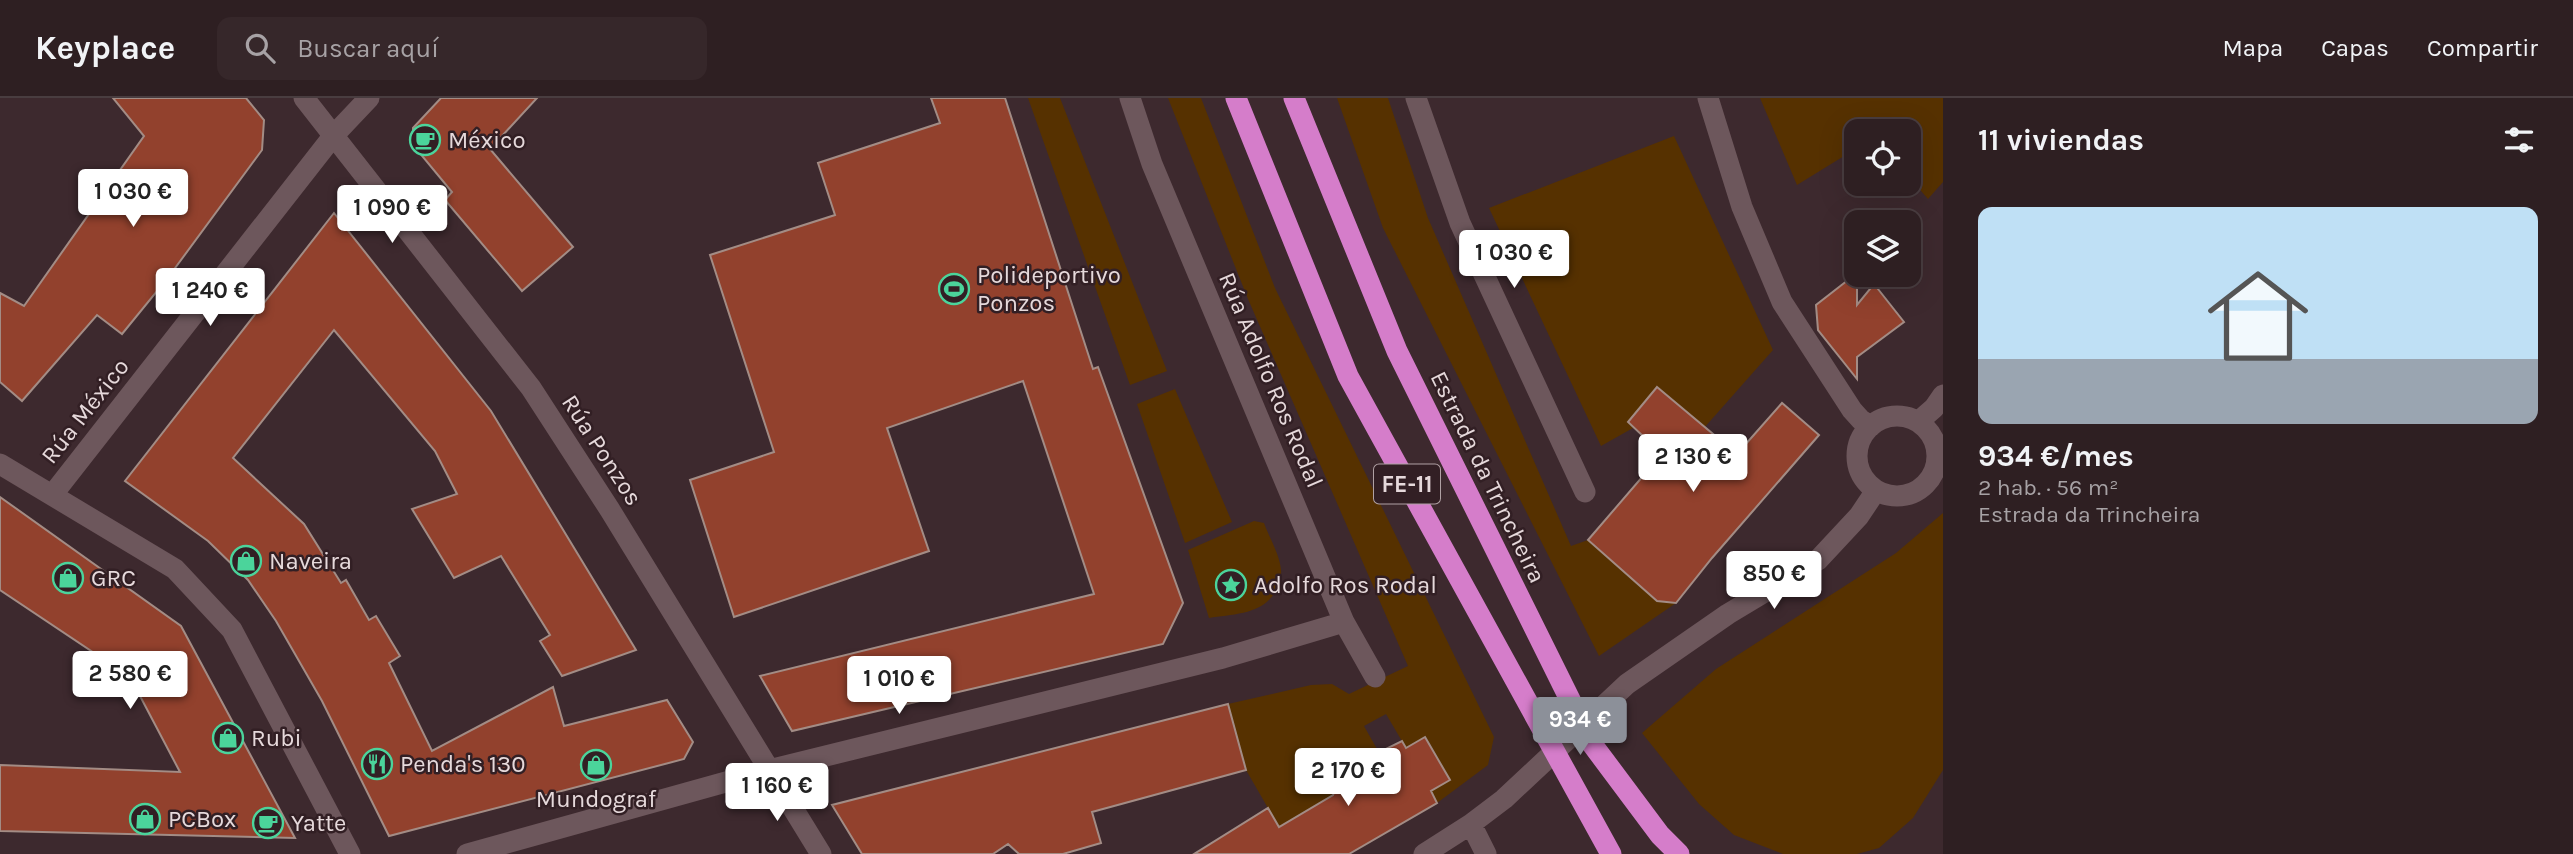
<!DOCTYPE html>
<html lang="es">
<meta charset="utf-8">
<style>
:root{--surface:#2e1f22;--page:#36272a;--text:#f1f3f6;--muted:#a7a2a5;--line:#493d40;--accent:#8c9099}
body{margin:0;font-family:Karla,sans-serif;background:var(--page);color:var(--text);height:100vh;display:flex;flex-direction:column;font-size:26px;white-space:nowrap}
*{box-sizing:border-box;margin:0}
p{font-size:23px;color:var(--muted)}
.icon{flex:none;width:38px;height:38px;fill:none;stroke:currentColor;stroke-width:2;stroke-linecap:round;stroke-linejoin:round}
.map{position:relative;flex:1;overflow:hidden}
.panel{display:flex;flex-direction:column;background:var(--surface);width:630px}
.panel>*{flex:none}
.controls{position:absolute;left:1844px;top:21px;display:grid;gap:14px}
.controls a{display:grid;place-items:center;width:77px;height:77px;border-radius:14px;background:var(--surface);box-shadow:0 7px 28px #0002,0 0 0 2px var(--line);font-size:35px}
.price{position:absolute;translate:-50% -60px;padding:0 16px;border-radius:7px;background:#fff;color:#222;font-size:23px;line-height:46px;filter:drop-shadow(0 2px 4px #0008)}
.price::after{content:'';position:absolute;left:50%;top:42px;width:21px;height:16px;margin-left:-10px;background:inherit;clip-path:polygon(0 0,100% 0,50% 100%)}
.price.selected{background:var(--accent);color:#fff}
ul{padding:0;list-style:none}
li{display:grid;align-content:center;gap:14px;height:371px;padding:0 35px}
li span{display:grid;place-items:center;height:217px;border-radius:14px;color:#555}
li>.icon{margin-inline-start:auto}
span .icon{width:126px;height:126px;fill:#fffc;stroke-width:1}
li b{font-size:30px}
h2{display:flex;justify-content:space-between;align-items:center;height:84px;padding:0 35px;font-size:30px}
header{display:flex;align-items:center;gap:42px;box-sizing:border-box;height:98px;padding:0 35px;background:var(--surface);border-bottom:2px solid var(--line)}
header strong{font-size:33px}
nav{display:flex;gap:38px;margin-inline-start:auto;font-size:24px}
.search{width:490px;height:63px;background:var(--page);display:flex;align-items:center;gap:18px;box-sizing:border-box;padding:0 24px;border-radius:14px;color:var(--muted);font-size:26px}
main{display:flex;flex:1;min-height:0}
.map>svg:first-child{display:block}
.green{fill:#563100}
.building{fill:#92412d;stroke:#a38c85;stroke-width:2}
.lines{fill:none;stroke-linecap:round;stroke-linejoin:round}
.street{stroke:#6d575c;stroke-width:21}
.highway{stroke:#d57dca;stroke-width:21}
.labels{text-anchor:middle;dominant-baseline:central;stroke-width:5;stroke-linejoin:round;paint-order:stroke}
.shield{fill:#321f24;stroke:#b0a1a4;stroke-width:2}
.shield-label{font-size:23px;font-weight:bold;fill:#e6d9db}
.poi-label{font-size:24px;fill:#e6d9db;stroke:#321f24;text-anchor:start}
.street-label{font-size:24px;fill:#e6d9db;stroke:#321f24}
</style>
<header>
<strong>Keyplace</strong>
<div class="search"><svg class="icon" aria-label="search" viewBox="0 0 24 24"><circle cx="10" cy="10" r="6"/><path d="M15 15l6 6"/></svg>Buscar aquí</div>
<nav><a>Mapa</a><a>Capas</a><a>Compartir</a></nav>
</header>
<main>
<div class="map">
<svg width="1943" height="756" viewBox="0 0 1943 756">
<rect width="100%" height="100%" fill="#3d292e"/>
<!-- green -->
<path class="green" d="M 1028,0 L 1060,0 L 1167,273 L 1130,287 Z
M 1168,0 L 1201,0 L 1275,190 L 1494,639 L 1488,667 L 1437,705 L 1431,693 L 1450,681 L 1426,639 L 1406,650 L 1386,616 L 1364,628 L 1381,658 L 1347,689 L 1279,729 L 1246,672 L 1228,606 L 1311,587 L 1332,586 L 1349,596 L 1408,568 L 1248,201 Z
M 1337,0 L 1388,0 L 1428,120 L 1571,448 L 1588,442 L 1657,503 L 1676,505 L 1599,558 L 1383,130 Z
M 1760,0 L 1943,0 L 1943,84 L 1928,101 L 1909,79 L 1909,33 L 1857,33 L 1857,50 L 1797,87 Z
M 1674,38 L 1773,252 L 1704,330 L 1657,290 L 1628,324 L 1633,330 L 1601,348 L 1489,110 Z
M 1175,291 L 1232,424 L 1185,445 L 1137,306 Z
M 1943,415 L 1943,672 L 1913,720 L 1879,750 L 1857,756 L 1783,756 L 1734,737 L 1699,706 L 1642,635 L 1716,571 L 1896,455 Z
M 1254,423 L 1264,425 C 1269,439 1280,457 1281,472 C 1282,478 1278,486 1276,492 C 1264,517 1233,516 1209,520 L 1188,452 Z"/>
<!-- building -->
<path class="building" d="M 113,0 L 246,0 L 264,22 L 262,52 L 167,181 L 122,236 L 97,217 L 22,303 L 0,284 L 0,195 L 24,208 L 144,38 Z
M 441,0 L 537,0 L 490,51 L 573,149 L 522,193 L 445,102 L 452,94 L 413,47 L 413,30 Z
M 931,0 L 1005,0 L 1093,271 L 1098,269 L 1183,505 L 1163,546 L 792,633 L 760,578 L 1094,496 L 1023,283 L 887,330 L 929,453 L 734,519 L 690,382 L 774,354 L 710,157 L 835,117 L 818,65 L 940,25 Z
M 334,115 L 491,313 L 636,552 L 562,578 L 540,543 L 550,537 L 501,458 L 454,480 L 412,411 L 457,396 L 435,353 L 334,232 L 233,360 L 304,426 L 341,485 L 346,482 L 369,522 L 376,518 L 400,558 L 389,565 L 432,653 L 553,589 L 564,628 L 667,602 L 693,644 L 684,661 L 389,738 L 322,603 L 276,523 L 248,482 L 208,443 L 125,383 Z
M 1857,175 L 1857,207 L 1874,186 L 1904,224 L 1857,259 L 1857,281 L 1818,232 L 1816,207 Z
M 1657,289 L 1737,356 L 1782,305 L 1819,337 L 1712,460 L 1676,505 L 1657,503 L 1588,442 L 1662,356 L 1628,324 Z
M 0,399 L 181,528 L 295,740 L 0,733 L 0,667 L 180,674 L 130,579 L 0,492 Z
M 1228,606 L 1246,672 L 1092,714 L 1101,745 L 1063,756 L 1019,756 L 1008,746 L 993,756 L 862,756 L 832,707 Z
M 1425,639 L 1450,682 L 1431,693 L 1437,705 L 1349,756 L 1194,756 L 1268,710 L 1279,729 L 1333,697 L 1343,672 L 1402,643 L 1406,650 Z"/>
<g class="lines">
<!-- street -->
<path class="street" d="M 304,0 L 531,290 L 610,412 L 821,756
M 1130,0 L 1152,66 L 1344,524 L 1375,579
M 1416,0 L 1460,125 L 1585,394
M 1708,0 L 1742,109 L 1782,204 L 1852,312 L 1861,322 L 1871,328
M1857 358a40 40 0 1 1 80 0a40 40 0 1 1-80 0Z
M 1918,324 L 1934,310 L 1943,297
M 0,366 L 175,471 L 232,532 L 350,756
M 53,396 L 334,37 L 369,0
M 1471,726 L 1486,756
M 467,756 L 769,672 L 1223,560 L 1344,524
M 1424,756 L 1471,726 L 1504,701 L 1627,586 L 1728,516 L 1818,462 L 1859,418 L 1875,394"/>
<!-- highway -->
<path class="highway" d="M 1236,0 L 1348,278 L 1611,756
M 1294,0 L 1397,253 L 1592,646 L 1660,737 L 1679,756"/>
</g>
<!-- icons -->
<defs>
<g id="cafe-ring" transform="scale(1.575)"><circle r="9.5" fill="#321f24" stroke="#4bd49b" stroke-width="1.5"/><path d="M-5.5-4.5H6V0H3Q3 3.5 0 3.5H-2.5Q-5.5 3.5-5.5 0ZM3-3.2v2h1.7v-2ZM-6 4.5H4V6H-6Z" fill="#4bd49b"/></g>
<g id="stadium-ring" transform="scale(1.575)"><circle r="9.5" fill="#321f24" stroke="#4bd49b" stroke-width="1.5"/><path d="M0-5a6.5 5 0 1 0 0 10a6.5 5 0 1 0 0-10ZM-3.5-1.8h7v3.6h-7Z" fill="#4bd49b"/></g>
<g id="shop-ring" transform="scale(1.575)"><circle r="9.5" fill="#321f24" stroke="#4bd49b" stroke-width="1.5"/><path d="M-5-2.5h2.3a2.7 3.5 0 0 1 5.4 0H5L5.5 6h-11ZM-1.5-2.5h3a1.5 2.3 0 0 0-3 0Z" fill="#4bd49b"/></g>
<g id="sight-ring" transform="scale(1.575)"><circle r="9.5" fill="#321f24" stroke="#4bd49b" stroke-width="1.5"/><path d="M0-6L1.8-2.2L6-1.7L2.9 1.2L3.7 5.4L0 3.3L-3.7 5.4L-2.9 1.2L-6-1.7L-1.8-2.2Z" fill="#4bd49b"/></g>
<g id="restaurant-ring" transform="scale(1.575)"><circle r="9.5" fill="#321f24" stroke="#4bd49b" stroke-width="1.5"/><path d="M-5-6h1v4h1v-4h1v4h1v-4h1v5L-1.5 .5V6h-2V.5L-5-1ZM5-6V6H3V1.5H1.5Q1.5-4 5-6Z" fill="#4bd49b"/></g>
</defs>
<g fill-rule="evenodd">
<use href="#cafe-ring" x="425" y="42"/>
<use href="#stadium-ring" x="954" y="191"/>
<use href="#shop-ring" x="246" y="463"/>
<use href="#shop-ring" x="68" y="480"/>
<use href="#sight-ring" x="1231" y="487"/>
<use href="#shop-ring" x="228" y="640"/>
<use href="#restaurant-ring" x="377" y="666"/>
<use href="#shop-ring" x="596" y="667"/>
<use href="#shop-ring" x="145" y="721"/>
<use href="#cafe-ring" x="268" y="725"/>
</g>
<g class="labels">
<!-- shield labels -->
<rect class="shield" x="1374" y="366.5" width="66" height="39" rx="5"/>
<g class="shield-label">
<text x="1407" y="386">FE-11</text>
</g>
<!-- poi labels -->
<g class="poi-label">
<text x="448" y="42">México</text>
<text x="977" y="177">Polideportivo<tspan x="977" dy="28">Ponzos</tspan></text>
<text x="269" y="463">Naveira</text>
<text x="91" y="480">GRC</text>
<text x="1254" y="487">Adolfo Ros Rodal</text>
<text x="251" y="640">Rubi</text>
<text x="400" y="666">Penda's 130</text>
<text x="596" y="701" text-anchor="middle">Mundograf</text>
<text x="168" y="721">PCBox</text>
<text x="291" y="725">Yatte</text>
</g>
<!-- street labels -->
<g class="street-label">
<text transform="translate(1271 282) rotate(67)">Rúa Adolfo Ros Rodal</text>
<text transform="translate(85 313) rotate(-52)">Rúa México</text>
<text transform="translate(602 352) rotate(57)">Rúa Ponzos</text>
<text transform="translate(1488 379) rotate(64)">Estrada da Trincheira</text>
</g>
</g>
</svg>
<div class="controls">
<a><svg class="icon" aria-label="locate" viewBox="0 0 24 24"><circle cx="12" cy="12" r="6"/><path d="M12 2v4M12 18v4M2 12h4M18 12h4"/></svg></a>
<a><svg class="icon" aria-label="layers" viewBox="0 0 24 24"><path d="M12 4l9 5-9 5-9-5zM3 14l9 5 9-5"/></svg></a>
</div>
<b class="price" style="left:133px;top:131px">1 030 €</b>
<b class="price" style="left:392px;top:147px">1 090 €</b>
<b class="price" style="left:1514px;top:192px">1 030 €</b>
<b class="price" style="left:210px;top:230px">1 240 €</b>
<b class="price" style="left:1693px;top:396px">2 130 €</b>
<b class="price" style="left:1774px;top:513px">850 €</b>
<b class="price" style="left:130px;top:613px">2 580 €</b>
<b class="price" style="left:899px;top:618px">1 010 €</b>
<b class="price selected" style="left:1580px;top:659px">934 €</b>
<b class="price" style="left:1348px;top:710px">2 170 €</b>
<b class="price" style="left:777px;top:725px">1 160 €</b>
</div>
<section class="panel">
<h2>11 viviendas<svg class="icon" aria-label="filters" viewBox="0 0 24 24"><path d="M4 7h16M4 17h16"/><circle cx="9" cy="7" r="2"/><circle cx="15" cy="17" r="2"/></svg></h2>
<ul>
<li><span style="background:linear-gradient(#bfe0f5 70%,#9aa5b1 0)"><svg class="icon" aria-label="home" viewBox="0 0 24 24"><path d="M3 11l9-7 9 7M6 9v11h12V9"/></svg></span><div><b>934 €/mes</b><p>2 hab. · 56 m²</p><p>Estrada da Trincheira</p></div></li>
</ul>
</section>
</main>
